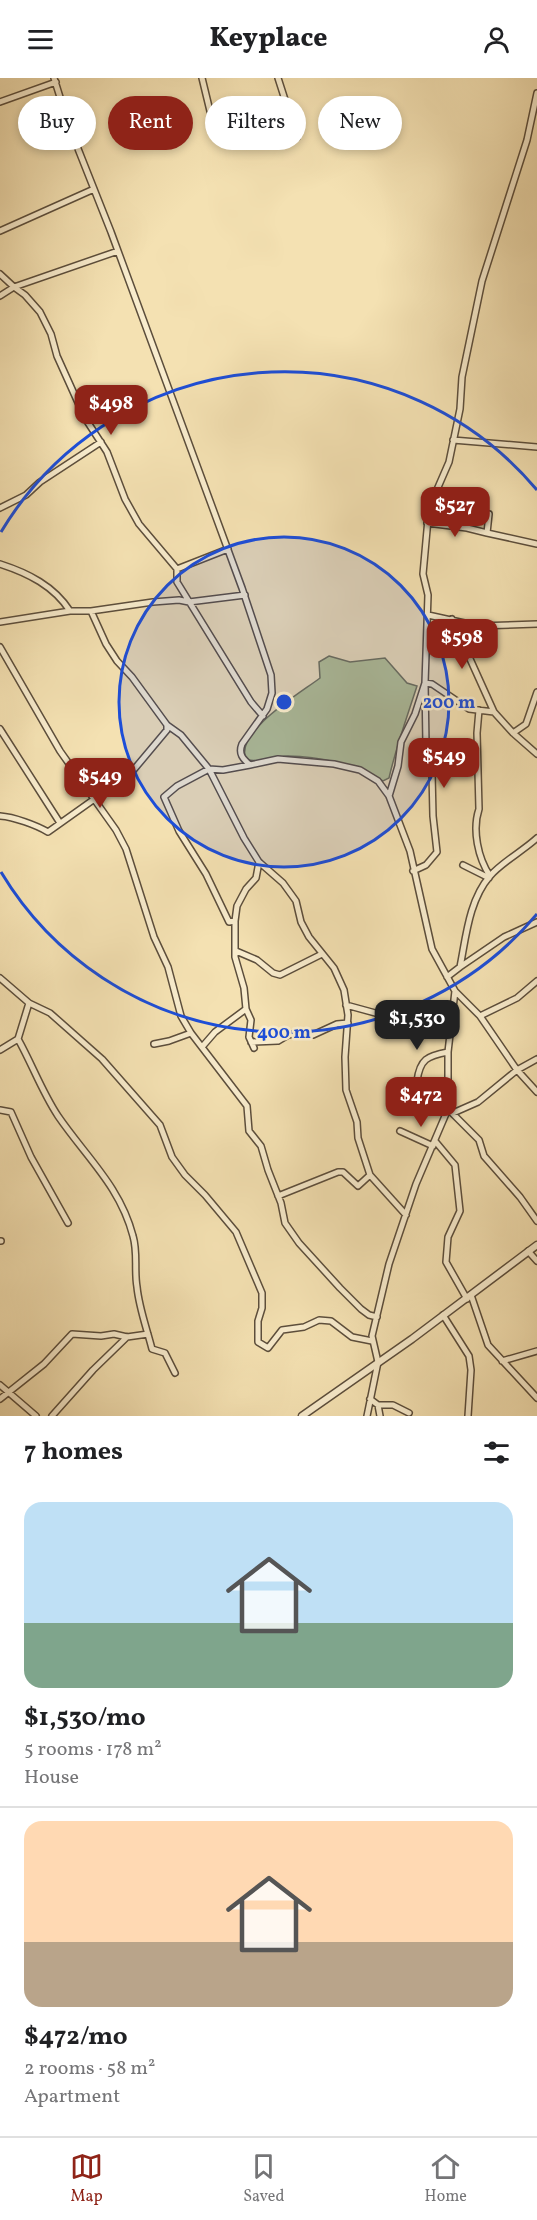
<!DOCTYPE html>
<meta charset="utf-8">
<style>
:root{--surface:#fff;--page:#f2f2f2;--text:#202124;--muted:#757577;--line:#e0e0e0;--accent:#8f2418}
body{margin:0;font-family:Vollkorn,serif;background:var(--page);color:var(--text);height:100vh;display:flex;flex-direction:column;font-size:22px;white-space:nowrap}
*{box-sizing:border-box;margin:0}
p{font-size:20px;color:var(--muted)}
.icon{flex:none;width:33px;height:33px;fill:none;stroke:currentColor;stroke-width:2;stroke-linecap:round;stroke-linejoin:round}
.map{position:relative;height:1338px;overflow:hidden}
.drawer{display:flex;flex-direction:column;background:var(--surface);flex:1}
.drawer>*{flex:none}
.top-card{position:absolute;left:18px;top:18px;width:501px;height:54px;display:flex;gap:12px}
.price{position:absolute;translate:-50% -51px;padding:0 14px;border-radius:12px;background:var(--accent);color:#fff;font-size:20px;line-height:39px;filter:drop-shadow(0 2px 3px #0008)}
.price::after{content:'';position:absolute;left:50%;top:36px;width:18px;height:14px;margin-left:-9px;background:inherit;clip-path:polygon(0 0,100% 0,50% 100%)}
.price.active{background:#222;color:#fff}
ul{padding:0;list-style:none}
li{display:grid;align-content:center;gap:12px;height:318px;padding:0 24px}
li+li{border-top:2px solid var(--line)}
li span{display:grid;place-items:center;height:186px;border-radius:18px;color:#555}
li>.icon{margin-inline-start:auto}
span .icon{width:108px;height:108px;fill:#fffc;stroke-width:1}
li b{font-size:26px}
h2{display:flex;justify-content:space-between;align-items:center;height:72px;padding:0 24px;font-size:26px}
.pill{padding:0 21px;border-radius:27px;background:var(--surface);box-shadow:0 3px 9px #0003;font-size:21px;line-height:54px}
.pill.active{background:var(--accent);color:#fff}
header{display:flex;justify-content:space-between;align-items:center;height:78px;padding:0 24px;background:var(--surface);font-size:27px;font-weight:800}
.dock{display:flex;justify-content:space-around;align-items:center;height:84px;border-top:2px solid var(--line);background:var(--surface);font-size:16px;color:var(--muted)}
.dock a{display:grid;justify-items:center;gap:3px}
.dock .active{color:var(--accent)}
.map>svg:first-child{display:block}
.green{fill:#bac38d;stroke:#727051;stroke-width:1.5}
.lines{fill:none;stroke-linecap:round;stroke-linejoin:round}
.minor-casing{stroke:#5c4e3c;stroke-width:8}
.tertiary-casing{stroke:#5c4e3c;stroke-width:9}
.minor{stroke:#f8eccd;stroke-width:5}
.tertiary{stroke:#f8eccd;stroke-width:6}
.ring{fill:none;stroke:#1d4ed8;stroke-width:3}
.centre{fill:#1d4ed8;stroke:#f8eccd;stroke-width:3}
.ring-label{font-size:18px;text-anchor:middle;font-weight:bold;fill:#1d4ed8;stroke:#f8eccd;stroke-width:5;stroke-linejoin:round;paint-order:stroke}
</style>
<header><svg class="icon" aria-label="menu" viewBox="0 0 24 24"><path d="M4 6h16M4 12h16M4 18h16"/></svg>Keyplace<svg class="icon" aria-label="person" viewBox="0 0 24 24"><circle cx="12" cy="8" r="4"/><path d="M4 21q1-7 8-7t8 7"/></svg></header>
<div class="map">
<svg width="537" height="1338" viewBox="0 0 537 1338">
<rect width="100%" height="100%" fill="#f4e1b2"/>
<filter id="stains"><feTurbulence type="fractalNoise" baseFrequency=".00333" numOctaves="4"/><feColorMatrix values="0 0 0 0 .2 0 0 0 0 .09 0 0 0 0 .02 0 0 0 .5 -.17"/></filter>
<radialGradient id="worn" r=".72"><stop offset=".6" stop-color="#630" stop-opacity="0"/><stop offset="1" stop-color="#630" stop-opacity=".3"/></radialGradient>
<!-- green -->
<path class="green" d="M 329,578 L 350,584 L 385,580 L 407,605 L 417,608 C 407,639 396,669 389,700 L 383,703 C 356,687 319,678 288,678 C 274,679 260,686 246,681 C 234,654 302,614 320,600 L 319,584 Z"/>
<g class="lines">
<!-- minor casing -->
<g class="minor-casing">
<path id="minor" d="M 54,0 L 69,48 L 111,154 L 242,510 L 271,597 L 272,615 L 267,631 L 242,666 C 238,676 243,681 250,687 L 278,681 L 334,686 L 360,692 L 378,703 L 389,718 L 410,773 L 432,871 L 455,913 L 448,974 L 448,1031 L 416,1106 L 389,1186 L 372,1258 L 378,1284 L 367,1338
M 202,0 L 210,33
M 278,0 L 297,59
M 0,24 L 56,4
M 0,153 L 94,111
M 0,196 L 14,209 L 118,173
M 0,218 L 14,209 L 25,217 L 40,234 L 51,256 L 57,278 L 85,340 L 107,374 L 125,421 L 139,446 L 177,491 L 228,471
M 453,362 L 537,369
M 0,430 L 26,417 L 40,404 L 101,364
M 489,436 L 487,455 L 537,466
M 427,445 L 467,450 L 487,455
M 0,486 C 28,495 54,508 70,533 L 91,533 L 106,566 L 117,583 L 132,599 L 167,647 L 181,657 L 209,691 L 244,760 L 259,784 L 283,805 L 296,823 L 301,844 L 309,859 L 334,890 L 344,912 L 348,937 L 345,979 L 346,1012 L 357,1044 L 358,1060 L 370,1097 L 406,1137
M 177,491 L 177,504 L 251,624 L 263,638
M 91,533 L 153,524 L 179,522 L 189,524 L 245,517
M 428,537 L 478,548 L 537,546
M 452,541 L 494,634
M 0,544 L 70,533
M 0,569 L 60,673 L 116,752 L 126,771 L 154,859 L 168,889 L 181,938 L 191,955 L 247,1028 L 249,1053 L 261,1068 L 268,1092 L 281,1125 L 285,1145 L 299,1165 L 340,1210 L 361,1231 L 369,1237 L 377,1239
M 479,632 L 477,655 L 479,731 C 472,752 478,780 490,798
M 0,651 L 60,745
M 513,655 L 526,646 L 537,614
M 389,718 L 398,688 L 401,664 L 415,636 L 425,605 L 428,517 L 423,496 L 429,430 L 449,384 L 460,331 L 462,299 L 482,203 L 527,62 L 537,15
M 0,738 C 14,739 36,747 48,754 L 131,695 L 167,652 L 167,647
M 463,787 L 489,800
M 413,793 L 426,787 L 437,774 L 433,738 L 432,695 L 426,667 L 425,605 L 432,606 L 469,631 L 494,634 L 513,655 L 537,676
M 235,843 L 229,844 L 206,796 L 179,753 L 164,719 L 177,708 L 209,691 L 223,692 L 250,687
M 236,873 L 257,882 L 273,895 L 280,897 L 322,876
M 460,889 L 504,859 L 537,844
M 447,899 L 460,889 C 466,859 469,822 490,798 C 502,784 523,773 537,760
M 0,900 L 29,925 L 50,935 L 102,981 L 160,1047 L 172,1079 L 185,1097 L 205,1117 L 236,1154 L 262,1215 L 262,1230 L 258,1243 L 258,1264 L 268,1270 L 282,1252 L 304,1249 L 319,1242 L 331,1243 L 352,1259 L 372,1263
M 455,913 L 480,938 L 517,992 L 537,1014
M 346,927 L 390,939 L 422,934 L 435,928 L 453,927
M 480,938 L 517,920 L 537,903
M 18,961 C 32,986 42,1014 58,1038 C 86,1079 120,1108 133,1158 C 138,1175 134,1192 137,1209 C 139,1230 147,1251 152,1271 L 165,1275 L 175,1295
M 251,964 L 278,963 L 288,957 L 299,955 L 313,957 L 337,946 L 348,945
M 154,966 L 169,963 L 191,955
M 202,969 L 215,954 L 246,931
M 254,970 L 249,959 L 251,942 L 246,931 L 244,910 L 235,879 L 235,843 L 237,828 L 246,811 L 256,800 L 259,784
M 0,972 L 18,961 L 29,925
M 417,1003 C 420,981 427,978 448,974
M 448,1031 L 479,1062 L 484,1078 L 520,1119 L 537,1143
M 0,1032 L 11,1034 L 31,1079 L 68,1145
M 453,1035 L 478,1024 L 517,992 L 537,981
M 400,1053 L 433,1068
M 435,1063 L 455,1087 L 460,1133 L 448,1159 L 446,1184 L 467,1221
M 278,1118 L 338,1094 L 343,1094 L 358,1108 L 370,1097
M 0,1163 L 1,1163
M 528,1173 L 537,1183
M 471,1217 L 488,1267 L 537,1320
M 443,1237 L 469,1278 L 471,1292 L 468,1338
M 502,1283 L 537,1273
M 0,1307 L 36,1338
M 0,1321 L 44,1286 L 72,1256 L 101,1258 L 114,1256 L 127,1259 L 148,1256
M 370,1321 L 378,1327 L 380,1338
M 378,1327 L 393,1327 L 409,1335
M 52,1338 L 93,1292 L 127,1259"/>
</g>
<!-- tertiary casing -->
<g class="tertiary-casing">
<path id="tertiary" d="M 302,1338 L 412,1261 L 537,1167"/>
</g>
<!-- minor -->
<use href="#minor" class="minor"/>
<!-- tertiary -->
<use href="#tertiary" class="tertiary"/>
</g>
<!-- distance rings -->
<circle cx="284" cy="624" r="165" fill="#1d4ed8" fill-opacity=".12"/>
<g class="ring">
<circle cx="284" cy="624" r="165"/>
<path d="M537 836A330 330 0 0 1 1 794M1 454A330 330 0 0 1 537 412"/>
</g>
<circle cx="284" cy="624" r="9" class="centre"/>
<g class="ring-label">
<text x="449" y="630">200 m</text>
<text x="284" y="960">400 m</text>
</g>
<rect width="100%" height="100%" filter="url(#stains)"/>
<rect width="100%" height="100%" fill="url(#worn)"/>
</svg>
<b class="price" style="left:111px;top:358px">$498</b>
<b class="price" style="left:455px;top:460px">$527</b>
<b class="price" style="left:462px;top:592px">$598</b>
<b class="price" style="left:444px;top:711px">$549</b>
<b class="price" style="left:100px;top:731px">$549</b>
<b class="price active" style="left:417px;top:973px">$1,530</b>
<b class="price" style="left:421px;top:1050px">$472</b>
<div class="top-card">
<a class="pill">Buy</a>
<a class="pill active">Rent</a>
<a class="pill">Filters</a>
<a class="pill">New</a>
</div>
</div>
<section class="drawer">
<h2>7 homes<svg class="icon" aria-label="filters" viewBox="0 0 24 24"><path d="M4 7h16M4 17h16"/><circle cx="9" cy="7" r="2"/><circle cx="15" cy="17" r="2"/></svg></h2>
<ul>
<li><span style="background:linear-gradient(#bfe0f5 65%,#7fa58c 0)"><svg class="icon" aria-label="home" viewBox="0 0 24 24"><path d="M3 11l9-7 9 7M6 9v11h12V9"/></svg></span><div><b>$1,530/mo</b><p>5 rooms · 178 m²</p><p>House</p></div></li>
<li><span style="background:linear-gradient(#ffd9b3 65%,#b9a48a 0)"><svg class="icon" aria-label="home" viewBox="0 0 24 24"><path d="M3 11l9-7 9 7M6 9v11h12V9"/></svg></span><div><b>$472/mo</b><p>2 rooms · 58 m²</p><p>Apartment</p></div></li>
</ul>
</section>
<nav class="dock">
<a class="active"><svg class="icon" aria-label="map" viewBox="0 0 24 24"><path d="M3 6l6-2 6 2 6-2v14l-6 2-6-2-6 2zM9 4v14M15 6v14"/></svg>Map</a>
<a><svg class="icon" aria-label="saved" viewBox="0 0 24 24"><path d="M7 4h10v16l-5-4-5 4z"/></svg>Saved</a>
<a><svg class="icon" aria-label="home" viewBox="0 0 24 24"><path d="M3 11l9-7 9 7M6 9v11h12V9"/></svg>Home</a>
</nav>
